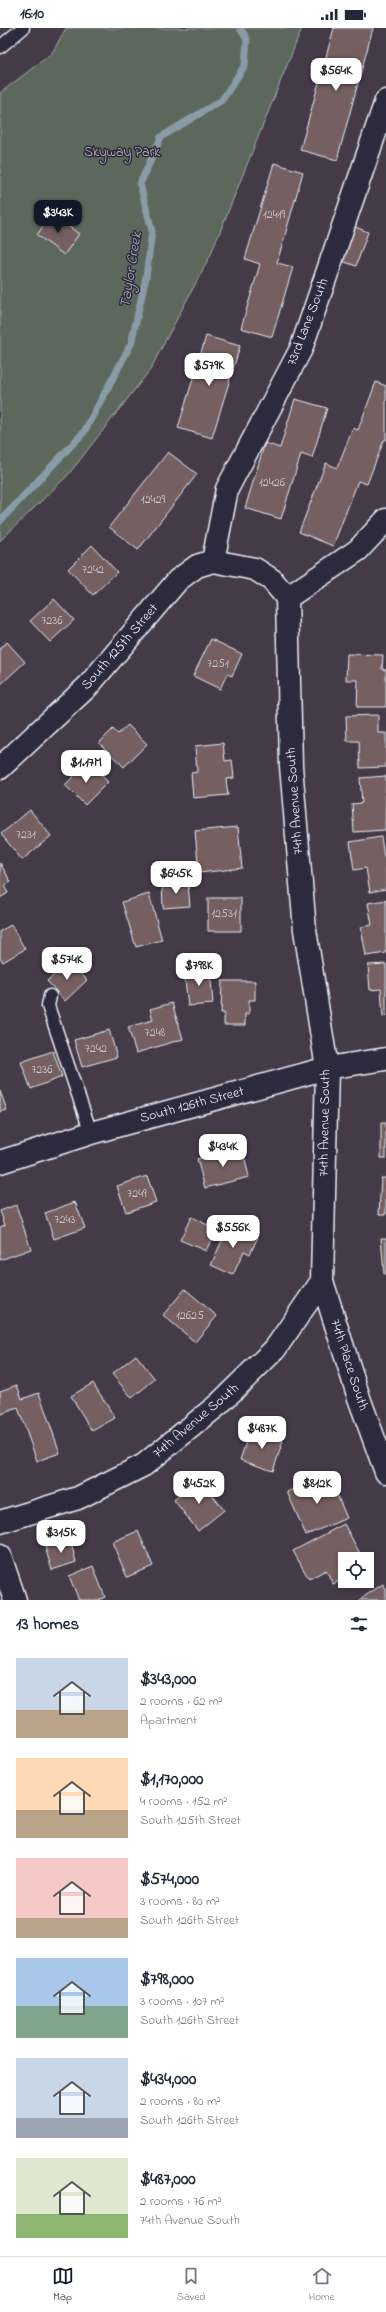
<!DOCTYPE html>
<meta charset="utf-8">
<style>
:root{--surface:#fff;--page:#f6f6f7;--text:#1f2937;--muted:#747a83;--line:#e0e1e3;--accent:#111827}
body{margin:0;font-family:"Indie Flower",sans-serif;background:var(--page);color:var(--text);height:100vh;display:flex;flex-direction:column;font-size:15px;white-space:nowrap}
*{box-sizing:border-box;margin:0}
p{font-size:13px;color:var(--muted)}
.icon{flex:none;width:22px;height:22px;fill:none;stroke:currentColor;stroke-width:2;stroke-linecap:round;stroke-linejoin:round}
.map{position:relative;height:1572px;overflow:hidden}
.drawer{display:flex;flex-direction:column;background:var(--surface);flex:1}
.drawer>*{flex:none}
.buttons{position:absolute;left:338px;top:1524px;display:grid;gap:8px}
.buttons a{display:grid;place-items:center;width:36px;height:36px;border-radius:0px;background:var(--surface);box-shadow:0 2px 6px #0003;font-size:20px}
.price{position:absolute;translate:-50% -34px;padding:0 9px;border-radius:8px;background:#fff;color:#222;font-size:13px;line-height:26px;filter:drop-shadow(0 1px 2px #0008)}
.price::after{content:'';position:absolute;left:50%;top:24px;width:12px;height:9px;margin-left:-6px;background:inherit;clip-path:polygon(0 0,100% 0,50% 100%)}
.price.active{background:var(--accent);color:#fff}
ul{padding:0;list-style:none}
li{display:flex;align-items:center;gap:12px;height:100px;padding:0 16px}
li span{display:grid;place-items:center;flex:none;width:112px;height:80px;border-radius:0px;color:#555}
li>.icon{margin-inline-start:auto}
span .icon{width:48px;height:48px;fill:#fffc;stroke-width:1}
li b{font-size:17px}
h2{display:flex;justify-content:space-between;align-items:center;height:48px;padding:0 16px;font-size:17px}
.status{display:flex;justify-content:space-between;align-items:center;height:28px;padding:0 20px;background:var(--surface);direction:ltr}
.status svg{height:11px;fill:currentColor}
.dock{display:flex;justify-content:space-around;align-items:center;height:56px;border-top:1px solid var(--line);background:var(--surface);font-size:11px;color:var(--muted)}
.dock a{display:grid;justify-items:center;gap:2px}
.dock .active{color:var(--accent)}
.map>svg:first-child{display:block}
.green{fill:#5d685d;stroke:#a2acaa}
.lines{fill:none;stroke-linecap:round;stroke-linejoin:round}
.stream{stroke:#899ba6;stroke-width:7}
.building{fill:#745e61;stroke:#e8f1f8}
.lane-casing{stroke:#e8f1f8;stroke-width:15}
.street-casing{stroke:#e8f1f8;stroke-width:25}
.lane{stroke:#2f2a3d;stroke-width:12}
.street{stroke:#2f2a3d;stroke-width:22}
.labels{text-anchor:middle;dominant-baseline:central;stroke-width:3;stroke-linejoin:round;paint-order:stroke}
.number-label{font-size:12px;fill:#cbccd2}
.park-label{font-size:14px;fill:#b0baba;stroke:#2f2a3d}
.street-label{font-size:14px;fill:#e8f1f8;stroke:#2f2a3d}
.water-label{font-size:15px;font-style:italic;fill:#a8b8c2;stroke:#2f2a3d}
</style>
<div class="status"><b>16:10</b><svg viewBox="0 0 49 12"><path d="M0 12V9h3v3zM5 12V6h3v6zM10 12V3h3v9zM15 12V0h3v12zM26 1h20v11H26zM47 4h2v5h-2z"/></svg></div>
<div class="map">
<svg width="386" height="1572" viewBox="0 0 386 1572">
<rect width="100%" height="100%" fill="#443a48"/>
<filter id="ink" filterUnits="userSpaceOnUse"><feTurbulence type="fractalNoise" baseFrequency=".025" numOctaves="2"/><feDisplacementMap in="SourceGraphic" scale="8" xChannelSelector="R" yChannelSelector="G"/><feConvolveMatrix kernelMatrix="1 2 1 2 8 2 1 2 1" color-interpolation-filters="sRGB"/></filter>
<g filter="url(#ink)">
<!-- green -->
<path class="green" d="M 66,0 L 302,0 L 211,226 L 150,342 L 68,447 L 0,513 L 0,65 L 52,25 Z"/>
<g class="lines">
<!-- stream -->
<path class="stream" d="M 0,493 L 84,404 L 131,316 L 146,249 L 152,203 L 140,156 L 161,109 L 222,72 L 245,37 L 247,11 L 240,0"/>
</g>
<!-- building -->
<path class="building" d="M 334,0 L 373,0 L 337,132 L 300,122 Z
M 274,135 L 303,144 L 277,235 L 293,239 L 272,309 L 241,300 L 260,236 L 245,231 Z
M 52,186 L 79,206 L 64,227 L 37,207 Z
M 350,197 L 368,204 L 356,238 L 337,231 Z
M 206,308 L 240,318 L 212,410 L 178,400 Z
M 376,354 L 386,358 L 386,412 L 384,412 L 367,456 L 358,453 L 333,518 L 299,504 L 326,435 L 337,440 L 353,400 L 358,402 Z
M 295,371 L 327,380 L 312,430 L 301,426 L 281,491 L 245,480 L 265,415 L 280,420 Z
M 168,424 L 197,446 L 138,522 L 109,499 Z
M 92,517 L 117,544 L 93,567 L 68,541 Z
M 54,571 L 74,592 L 50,614 L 30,593 Z
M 211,611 L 242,626 L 232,648 L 227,646 L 220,661 L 193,648 Z
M 7,614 L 25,634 L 0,657 L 0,620 Z
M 347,626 L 383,627 L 382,641 L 386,642 L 386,679 L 357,679 L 358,652 L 346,652 Z
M 378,687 L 378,705 L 386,705 L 386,739 L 360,740 L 359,713 L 347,713 L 346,688 Z
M 128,697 L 147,716 L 124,739 L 99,715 L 113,701 L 118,706 Z
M 223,715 L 225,733 L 232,732 L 234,750 L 226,751 L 228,767 L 193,770 L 191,745 L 197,744 L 195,718 Z
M 88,734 L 108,754 L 85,777 L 65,757 Z
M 386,748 L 385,802 L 354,804 L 352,776 L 362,775 L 360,750 Z
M 30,782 L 51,808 L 22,832 L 1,806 Z
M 238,799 L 242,840 L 199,845 L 195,803 Z
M 381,809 L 384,829 L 386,828 L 386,861 L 370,864 L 366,840 L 354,842 L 350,814 Z
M 0,835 L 11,854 L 4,858 L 8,865 L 0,870 Z
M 188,855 L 190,878 L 163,880 L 162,856 Z
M 149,866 L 162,912 L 136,919 L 122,874 Z
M 208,870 L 241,870 L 241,903 L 208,903 Z
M 386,872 L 386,925 L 366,928 L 361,899 L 372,897 L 368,875 Z
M 11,897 L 25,921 L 3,934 L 0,930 L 0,903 Z
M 69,933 L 87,952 L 65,973 L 47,953 Z
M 386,936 L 386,988 L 383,989 L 381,961 L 370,962 L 368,937 Z
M 210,941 L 213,976 L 188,978 L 184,943 Z
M 222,953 L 255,953 L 255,972 L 249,972 L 249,986 L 245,986 L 245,997 L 224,997 L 224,985 L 221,985 Z
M 172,975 L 183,1011 L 136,1025 L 128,999 L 153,992 L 150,981 Z
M 109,1002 L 117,1029 L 82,1039 L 74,1012 Z
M 53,1023 L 62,1049 L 31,1061 L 21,1034 Z
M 0,1063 L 7,1082 L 0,1084 Z
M 381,1095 L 386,1095 L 386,1130 L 381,1130 Z
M 242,1119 L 249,1149 L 205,1160 L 197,1131 Z
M 147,1148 L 156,1174 L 126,1184 L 117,1158 Z
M 381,1150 L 386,1150 L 386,1186 L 379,1186 Z
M 75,1174 L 85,1200 L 54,1211 L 45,1185 Z
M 16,1177 L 31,1221 L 0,1232 L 0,1199 L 5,1197 L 0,1183 Z
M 191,1189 L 216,1201 L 206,1223 L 180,1212 Z
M 229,1197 L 258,1209 L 250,1226 L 244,1223 L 233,1247 L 211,1237 Z
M 381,1210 L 386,1210 L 386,1246 L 384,1246 Z
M 185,1261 L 217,1288 L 195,1314 L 163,1287 Z
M 136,1327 L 155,1351 L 132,1370 L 112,1346 Z
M 93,1355 L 115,1390 L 92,1403 L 71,1368 Z
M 17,1357 L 22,1371 L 39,1365 L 60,1425 L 37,1433 L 18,1380 L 1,1386 L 0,1363 Z
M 250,1402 L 283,1413 L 273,1443 L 240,1432 Z
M 328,1446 L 347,1490 L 306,1507 L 287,1464 Z
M 200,1451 L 224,1482 L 198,1503 L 174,1472 Z
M 344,1496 L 363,1531 L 345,1531 L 345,1550 L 333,1556 L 326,1542 L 309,1551 L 293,1523 Z
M 138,1503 L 153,1538 L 127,1549 L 112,1514 Z
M 70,1511 L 76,1534 L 52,1542 L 45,1519 Z
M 93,1538 L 105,1569 L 98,1572 L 79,1572 L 69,1548 Z
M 383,1556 L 386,1561 L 386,1572 L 359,1572 Z"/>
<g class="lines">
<!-- lane casing -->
<g class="lane-casing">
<path id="lane" d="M 0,19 L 23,0
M 50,968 L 48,978 L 91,1105"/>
</g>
<!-- street casing -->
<g class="street-casing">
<path id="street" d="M 213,533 L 227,461 L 301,321 L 386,73
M 287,570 L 358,522 L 386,492
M 0,740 L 88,658 L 178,552 L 197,538 L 213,533 L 255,541 L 272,552 L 287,570 L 291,738 L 305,902 L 327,1040 L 322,1253 L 275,1321 L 219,1376 L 144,1437 L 78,1470 L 0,1494
M 0,1134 L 91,1105 L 327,1040 L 386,1031
M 322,1253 L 359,1370 L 386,1444
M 0,1528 L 15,1572"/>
</g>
<!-- lane -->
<use href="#lane" class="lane"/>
<!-- street -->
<use href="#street" class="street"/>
</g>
</g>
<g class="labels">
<!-- number labels -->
<g class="number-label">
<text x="274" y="187">12419</text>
<text x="272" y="455">12426</text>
<text x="153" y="472">12429</text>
<text x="93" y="542">7242</text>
<text x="52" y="593">7236</text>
<text x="218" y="636">7251</text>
<text x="26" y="807">7231</text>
<text x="224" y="886">12531</text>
<text x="155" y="1005">7248</text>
<text x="96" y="1021">7242</text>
<text x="42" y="1042">7236</text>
<text x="137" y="1166">7249</text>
<text x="65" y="1192">7243</text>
<text x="190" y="1288">12625</text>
</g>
<!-- park labels -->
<g class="park-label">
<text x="122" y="124">Skyway Park</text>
</g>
<!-- street labels -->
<g class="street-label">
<text transform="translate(308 294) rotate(-69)">73rd Lane South</text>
<text transform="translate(120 619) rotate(-49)">South 125th Street</text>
<text transform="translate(295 773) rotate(-94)">74th Avenue South</text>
<text transform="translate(192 1077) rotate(-15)">South 126th Street</text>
<text transform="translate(325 1095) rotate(-89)">74th Avenue South</text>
<text transform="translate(349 1337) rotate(72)">74th Place South</text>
<text transform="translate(196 1393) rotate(-40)">74th Avenue South</text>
</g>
<!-- water labels -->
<g class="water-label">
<text transform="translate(131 242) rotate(-81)">Taylor Creek</text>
</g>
</g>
</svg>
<div class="buttons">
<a><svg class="icon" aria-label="locate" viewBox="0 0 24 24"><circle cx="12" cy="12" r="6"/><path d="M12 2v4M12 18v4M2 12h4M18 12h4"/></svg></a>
</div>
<b class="price" style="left:336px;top:64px">$564K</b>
<b class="price active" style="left:58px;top:206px">$343K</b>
<b class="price" style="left:209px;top:359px">$579K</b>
<b class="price" style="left:86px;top:756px">$1.17M</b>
<b class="price" style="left:176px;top:867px">$645K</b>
<b class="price" style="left:67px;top:953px">$574K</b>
<b class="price" style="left:199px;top:959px">$798K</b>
<b class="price" style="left:223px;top:1140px">$434K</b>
<b class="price" style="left:233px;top:1221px">$556K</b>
<b class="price" style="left:262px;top:1422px">$487K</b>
<b class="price" style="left:199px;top:1477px">$452K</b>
<b class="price" style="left:317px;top:1477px">$812K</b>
<b class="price" style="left:61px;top:1526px">$315K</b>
</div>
<section class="drawer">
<h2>13 homes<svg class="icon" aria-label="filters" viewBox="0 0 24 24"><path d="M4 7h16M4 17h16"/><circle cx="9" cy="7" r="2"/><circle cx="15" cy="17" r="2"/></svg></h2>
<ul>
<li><span style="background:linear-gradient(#c9d6e8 65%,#b9a48a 0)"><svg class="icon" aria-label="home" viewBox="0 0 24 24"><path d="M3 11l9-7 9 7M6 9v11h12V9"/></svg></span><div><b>$343,000</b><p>2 rooms · 62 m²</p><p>Apartment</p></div></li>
<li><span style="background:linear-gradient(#ffd9b3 65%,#b9a48a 0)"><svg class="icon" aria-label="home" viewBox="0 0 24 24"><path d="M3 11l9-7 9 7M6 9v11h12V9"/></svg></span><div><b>$1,170,000</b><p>4 rooms · 152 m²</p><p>South 125th Street</p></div></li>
<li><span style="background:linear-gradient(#f6c9c9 75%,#b9a48a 0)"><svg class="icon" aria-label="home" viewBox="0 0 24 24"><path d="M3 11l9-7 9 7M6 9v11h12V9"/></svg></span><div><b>$574,000</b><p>3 rooms · 80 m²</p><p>South 126th Street</p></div></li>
<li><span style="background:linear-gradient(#a9c7e8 60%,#7fa58c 0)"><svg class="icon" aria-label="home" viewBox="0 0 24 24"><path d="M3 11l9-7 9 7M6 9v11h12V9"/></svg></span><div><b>$798,000</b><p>3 rooms · 107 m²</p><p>South 126th Street</p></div></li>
<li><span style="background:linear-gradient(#c9d6e8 75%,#9aa5b1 0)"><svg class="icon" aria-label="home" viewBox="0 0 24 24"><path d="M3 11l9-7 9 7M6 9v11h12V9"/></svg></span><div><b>$434,000</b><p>2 rooms · 80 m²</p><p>South 126th Street</p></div></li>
<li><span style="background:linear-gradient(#dfe7d0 70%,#8fb573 0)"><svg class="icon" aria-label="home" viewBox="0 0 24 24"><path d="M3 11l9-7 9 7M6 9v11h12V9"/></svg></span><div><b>$487,000</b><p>2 rooms · 76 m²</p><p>74th Avenue South</p></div></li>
</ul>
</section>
<nav class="dock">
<a class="active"><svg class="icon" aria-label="map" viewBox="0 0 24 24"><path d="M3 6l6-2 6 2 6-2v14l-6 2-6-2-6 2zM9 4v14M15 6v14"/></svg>Map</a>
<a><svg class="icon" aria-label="saved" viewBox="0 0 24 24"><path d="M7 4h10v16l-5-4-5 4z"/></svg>Saved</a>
<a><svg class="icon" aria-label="home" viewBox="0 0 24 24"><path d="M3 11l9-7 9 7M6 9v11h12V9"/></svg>Home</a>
</nav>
